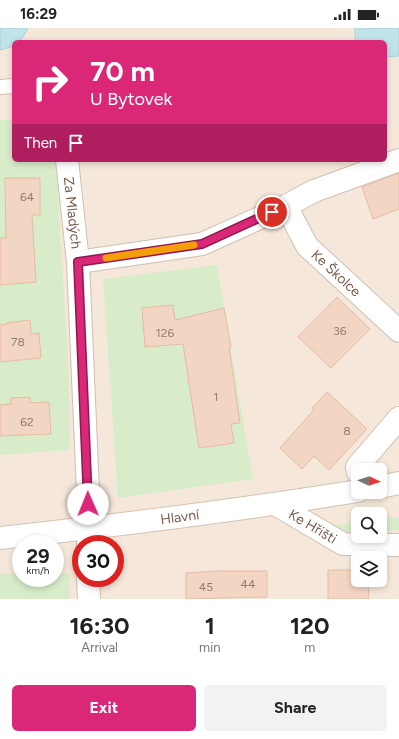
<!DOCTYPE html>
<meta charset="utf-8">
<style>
:root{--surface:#fff;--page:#f2f2f2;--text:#222;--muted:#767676;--accent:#db2777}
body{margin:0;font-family:Figtree,sans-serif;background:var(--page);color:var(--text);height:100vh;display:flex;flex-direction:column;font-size:15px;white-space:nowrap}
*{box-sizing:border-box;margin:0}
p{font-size:13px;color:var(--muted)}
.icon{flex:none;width:22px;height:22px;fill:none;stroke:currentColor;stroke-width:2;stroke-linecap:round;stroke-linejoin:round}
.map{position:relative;height:571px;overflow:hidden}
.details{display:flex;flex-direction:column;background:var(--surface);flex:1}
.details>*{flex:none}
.top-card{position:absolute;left:12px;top:12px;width:375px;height:122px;border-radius:6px;box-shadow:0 2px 6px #0003;background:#db2777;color:#fff;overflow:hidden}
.needle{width:26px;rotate:94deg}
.tools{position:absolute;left:351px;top:435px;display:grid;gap:8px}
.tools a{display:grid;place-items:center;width:36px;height:36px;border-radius:6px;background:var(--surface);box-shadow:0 2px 6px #0003;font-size:20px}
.speed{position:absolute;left:12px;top:507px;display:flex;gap:8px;font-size:20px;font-weight:700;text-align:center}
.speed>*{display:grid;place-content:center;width:52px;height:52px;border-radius:50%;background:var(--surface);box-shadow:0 2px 6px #0003;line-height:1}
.speed small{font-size:10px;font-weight:400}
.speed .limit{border:6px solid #d22;background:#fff;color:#111}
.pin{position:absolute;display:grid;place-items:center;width:34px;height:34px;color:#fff;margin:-17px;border:2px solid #fff;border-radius:50%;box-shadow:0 1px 4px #0007}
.me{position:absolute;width:44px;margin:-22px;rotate:359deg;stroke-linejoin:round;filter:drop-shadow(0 0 3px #0008)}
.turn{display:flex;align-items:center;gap:14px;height:84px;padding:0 12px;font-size:18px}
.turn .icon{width:52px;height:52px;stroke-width:2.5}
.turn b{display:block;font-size:28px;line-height:34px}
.then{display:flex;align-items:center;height:38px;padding:0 12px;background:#0003;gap:8px;font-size:15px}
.eta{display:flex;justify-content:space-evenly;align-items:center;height:68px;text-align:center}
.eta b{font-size:24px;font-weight:700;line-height:28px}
.primary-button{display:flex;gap:8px;margin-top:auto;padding:8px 12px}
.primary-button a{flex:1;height:46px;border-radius:6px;background:var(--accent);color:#fff;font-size:16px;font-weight:700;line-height:46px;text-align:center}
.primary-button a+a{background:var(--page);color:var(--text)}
.status{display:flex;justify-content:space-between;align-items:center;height:28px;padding:0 20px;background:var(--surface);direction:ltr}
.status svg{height:11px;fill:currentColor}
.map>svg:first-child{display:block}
</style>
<div class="status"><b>16:29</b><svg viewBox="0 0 49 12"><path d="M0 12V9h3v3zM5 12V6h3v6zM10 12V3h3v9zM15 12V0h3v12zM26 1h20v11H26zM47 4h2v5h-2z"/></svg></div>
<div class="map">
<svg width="399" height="571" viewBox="0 0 399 571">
<rect width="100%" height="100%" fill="#fdf6ec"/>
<path fill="#f5e8da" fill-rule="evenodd" d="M0 0H399V571H0ZM14 14H385V132H14ZM358 442H380V464H358ZM358 486H380V508H358ZM21 516H55V550H21ZM81 516H115V550H81ZM358 530H380V552H358Z"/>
<g fill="#d8ecc9">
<path d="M0 92H14V132H56L69 349 70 422 0 427Z"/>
<path d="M217 237 253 451 118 470 103 251Z"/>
<path d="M399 489V502L380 503V491Z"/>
<path d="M358 494V503H337L331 497Z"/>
<path d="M0 545H21V550H55V545H70V571H0Z"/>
</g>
<g fill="#bfe3e8" stroke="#a5d3da">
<path d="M0 0H28L20 14H14V18L0 22Z"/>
<path d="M355 0H399V28L385 29V14H355Z"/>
</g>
<g fill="#f3d5c3" stroke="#e6bba3">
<path d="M399 145V181L373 191 362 159Z"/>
<path d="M5 150H40V187H32L36 254 0 257V210H6Z"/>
<path d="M337 269 370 301 331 340 298 309Z"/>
<path d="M173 277 175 292 224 280 231 319H229L240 395 231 396 234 415 199 420 183 316 145 319 142 280Z"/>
<path d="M30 292 31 306 39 305 41 330 0 334V297L7 296 6 295Z"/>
<path d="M327 364 367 401 329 442 314 428 302 441 280 420 314 382 312 380Z"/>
<path d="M30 369V375L49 374 51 406 0 408V377L11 376V370Z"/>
<path d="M328 542H358V552H368L369 571H328Z"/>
<path d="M217 543H267V569L186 571V545Z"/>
</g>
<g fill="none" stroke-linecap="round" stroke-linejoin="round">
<g stroke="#d1beb0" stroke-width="16">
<path id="service" d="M0 59 14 58"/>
</g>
<g stroke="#d1beb0" stroke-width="24">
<g id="minor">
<path id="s1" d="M67 132 78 234 88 464V516"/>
<path id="s2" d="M286 178 307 218 399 303"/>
<path d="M78 234 202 216 286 178 314 163 399 132"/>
<path d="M358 444 357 439 399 390"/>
<path id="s3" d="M275 476 343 516 399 517"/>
<path d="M88 550 89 571"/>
</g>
</g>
<g stroke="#d6c0b0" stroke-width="24">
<g id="secondary">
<path d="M380 459 399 455"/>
<path id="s4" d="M0 510C120 497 239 482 358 463"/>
</g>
</g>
<use href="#service" stroke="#fff" stroke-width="14"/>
<use href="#minor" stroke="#fff" stroke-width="22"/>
<use href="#secondary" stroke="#fff" stroke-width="22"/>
</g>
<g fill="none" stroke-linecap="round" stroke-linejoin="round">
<g stroke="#8e194d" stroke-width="10">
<path id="route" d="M88 476 78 234 202 216 272 184"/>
</g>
<use href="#route" stroke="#db2777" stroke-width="7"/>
<path stroke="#f59e0b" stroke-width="7" d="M106 230 194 217"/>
</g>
<g text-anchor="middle" stroke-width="3.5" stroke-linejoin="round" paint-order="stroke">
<g font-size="12" fill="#987a6a">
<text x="27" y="173">64</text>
<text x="340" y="307">36</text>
<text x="165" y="309">126</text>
<text x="18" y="318">78</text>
<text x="216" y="373">1</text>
<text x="27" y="398">62</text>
<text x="347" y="407">8</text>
<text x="248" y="560">44</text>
<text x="206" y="563">45</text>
</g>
<g font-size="14" fill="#7a5c4d" stroke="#fffaf3">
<text dy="5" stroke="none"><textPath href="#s1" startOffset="53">Za Mladých</textPath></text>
<text dy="5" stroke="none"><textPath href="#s2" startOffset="85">Ke Školce</textPath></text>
<text dy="5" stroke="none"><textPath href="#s4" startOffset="181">Hlavní</textPath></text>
<text dy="5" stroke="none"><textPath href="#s3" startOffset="44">Ke Hřišti</textPath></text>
</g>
</g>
</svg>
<div class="tools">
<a><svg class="needle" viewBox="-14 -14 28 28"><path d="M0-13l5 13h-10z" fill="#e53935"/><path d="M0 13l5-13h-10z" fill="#767676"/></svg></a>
<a><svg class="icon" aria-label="search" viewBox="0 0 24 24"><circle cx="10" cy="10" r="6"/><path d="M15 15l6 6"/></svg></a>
<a><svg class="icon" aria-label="layers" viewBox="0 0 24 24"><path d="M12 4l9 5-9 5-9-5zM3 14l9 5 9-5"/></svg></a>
</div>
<div class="speed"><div>29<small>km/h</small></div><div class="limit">30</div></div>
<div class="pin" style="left:272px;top:184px;background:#d93025"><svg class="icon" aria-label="arrive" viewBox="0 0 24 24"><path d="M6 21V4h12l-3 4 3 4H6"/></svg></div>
<svg class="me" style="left:88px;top:476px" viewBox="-20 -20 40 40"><circle r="19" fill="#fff"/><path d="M0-13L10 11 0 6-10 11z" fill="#db2777"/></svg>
<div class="top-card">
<div class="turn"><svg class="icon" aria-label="right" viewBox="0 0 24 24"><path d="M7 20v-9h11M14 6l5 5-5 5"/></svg><div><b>70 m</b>U Bytovek</div></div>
<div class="then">Then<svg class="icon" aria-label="arrive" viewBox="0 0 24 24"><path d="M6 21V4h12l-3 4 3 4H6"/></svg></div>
</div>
</div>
<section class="details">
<div class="eta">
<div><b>16:30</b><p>Arrival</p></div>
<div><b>1</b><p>min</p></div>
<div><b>120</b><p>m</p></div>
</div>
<div class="primary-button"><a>Exit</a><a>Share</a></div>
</section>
